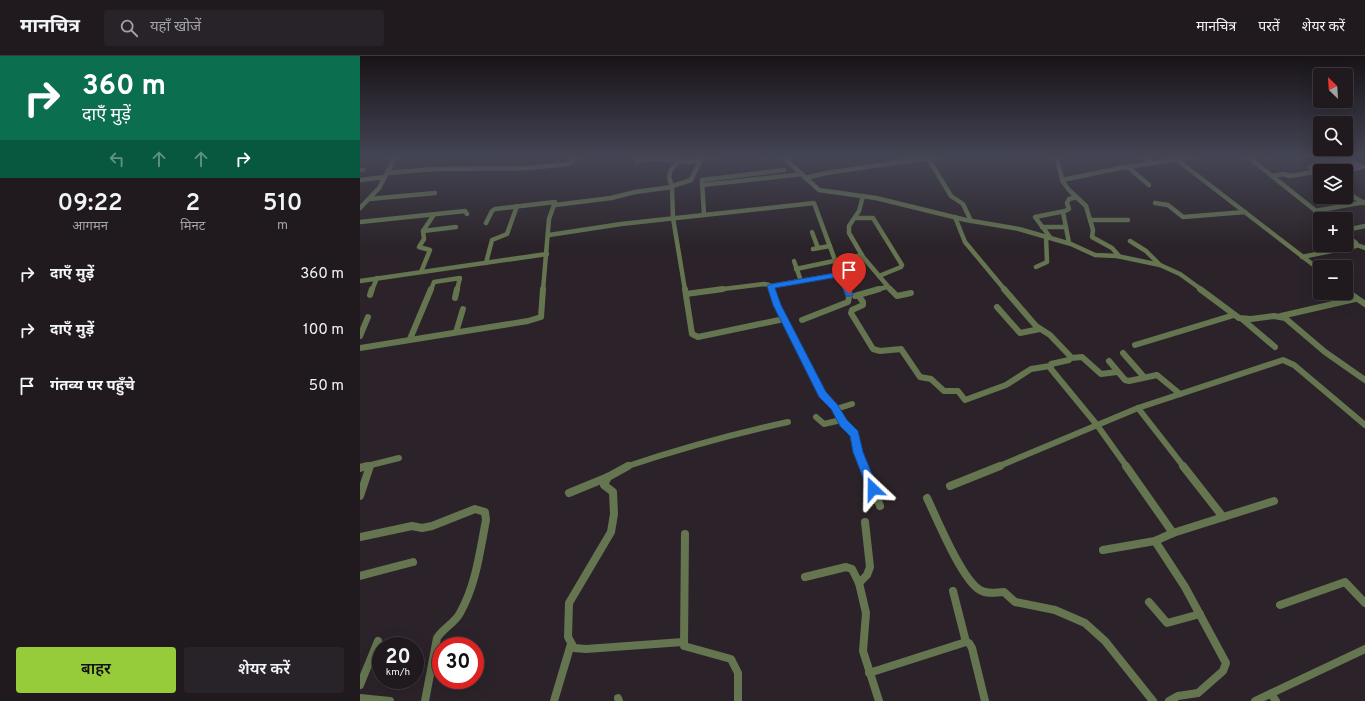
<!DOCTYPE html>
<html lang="hi">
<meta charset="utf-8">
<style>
:root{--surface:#201a1f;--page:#282328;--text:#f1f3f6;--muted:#a2a1a4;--line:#3d383d;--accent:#96cc39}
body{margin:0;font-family:Overpass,"Noto Sans Devanagari",sans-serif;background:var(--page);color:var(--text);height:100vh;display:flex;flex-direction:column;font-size:15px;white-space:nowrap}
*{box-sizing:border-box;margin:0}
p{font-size:13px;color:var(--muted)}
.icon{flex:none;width:22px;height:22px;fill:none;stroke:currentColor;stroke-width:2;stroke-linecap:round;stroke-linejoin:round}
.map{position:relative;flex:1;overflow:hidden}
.drawer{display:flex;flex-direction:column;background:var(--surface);width:360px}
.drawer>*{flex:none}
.banner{background:#0b6e4f;color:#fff;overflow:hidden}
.needle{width:26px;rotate:335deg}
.fabs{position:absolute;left:953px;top:12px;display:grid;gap:8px}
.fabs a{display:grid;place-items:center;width:40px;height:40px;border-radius:4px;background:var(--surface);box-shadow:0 4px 16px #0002,0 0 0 1px var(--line);font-size:20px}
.speed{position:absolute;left:12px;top:581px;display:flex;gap:8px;font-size:20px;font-weight:700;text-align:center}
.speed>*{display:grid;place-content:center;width:52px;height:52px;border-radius:50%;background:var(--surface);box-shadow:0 4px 16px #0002,0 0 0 1px var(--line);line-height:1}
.speed small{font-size:10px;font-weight:400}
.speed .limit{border:6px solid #d22;background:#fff;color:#111}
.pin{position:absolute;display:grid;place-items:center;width:34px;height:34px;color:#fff;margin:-41px -17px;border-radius:50% 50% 50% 0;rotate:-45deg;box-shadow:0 0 4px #0007}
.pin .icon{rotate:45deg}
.me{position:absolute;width:44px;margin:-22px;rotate:337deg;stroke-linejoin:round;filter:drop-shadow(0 0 3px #0008)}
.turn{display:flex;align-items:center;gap:14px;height:84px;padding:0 16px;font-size:18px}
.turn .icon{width:52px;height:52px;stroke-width:2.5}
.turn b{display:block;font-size:28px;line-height:34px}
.lanes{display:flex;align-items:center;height:38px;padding:0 16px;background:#0003;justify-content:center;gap:20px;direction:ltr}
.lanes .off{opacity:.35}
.eta{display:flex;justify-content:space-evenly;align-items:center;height:68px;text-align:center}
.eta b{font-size:24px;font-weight:600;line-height:28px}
.button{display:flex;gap:8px;margin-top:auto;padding:8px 16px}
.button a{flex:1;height:46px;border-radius:4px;background:var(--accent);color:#111;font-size:16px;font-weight:600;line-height:46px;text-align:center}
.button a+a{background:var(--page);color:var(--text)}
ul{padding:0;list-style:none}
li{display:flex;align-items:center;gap:12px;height:56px;padding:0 16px}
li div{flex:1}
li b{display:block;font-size:15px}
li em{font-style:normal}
header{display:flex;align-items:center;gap:24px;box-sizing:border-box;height:56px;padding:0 20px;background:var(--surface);border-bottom:1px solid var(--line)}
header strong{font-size:19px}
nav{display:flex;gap:22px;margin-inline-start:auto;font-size:14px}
.search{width:280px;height:36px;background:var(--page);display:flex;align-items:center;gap:10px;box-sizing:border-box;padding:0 14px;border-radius:4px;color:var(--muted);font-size:15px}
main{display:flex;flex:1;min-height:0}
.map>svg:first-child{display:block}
</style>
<header>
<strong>मानचित्र</strong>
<div class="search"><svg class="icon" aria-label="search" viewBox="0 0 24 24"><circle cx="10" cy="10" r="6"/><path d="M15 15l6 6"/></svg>यहाँ खोजें</div>
<nav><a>मानचित्र</a><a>परतें</a><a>शेयर करें</a></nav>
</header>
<main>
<section class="drawer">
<div class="banner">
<div class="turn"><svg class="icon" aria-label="right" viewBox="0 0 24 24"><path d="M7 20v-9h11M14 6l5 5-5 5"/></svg><div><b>360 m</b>दाएँ मुड़ें</div></div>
<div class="lanes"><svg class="icon off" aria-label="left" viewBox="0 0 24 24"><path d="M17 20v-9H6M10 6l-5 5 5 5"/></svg><svg class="icon off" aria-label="ahead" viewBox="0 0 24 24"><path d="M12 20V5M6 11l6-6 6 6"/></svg><svg class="icon off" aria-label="ahead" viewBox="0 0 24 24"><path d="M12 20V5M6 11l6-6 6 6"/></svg><svg class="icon" aria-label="right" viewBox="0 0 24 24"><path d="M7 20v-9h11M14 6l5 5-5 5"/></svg></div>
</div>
<div class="eta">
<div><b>09:22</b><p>आगमन</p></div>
<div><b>2</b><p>मिनट</p></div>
<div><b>510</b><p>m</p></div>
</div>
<ul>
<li><svg class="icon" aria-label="right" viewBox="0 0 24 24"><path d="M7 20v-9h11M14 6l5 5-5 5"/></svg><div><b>दाएँ मुड़ें</b></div><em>360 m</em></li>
<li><svg class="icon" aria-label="right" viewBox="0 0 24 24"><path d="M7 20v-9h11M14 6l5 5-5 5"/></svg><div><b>दाएँ मुड़ें</b></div><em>100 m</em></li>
<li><svg class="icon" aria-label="arrive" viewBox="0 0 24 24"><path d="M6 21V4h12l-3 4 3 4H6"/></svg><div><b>गंतव्य पर पहुँचे</b></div><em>50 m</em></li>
</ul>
<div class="button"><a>बाहर</a><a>शेयर करें</a></div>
</section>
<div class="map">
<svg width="1005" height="645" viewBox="0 0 1005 645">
<rect width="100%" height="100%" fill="#2b2329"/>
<path fill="#a15391" stroke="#b57ca9" d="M963 100H989L1005 111C983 120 976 115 959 102Z"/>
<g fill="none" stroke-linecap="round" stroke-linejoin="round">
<g stroke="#647550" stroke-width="4.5">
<path d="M276 100V105C284 104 293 102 302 103 319 105 333 110 348 100"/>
<path d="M350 100H361"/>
<path d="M422 100 459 134 516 142 606 164 659 173 711 188 735 199 757 200 800 209 820 218 842 234"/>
<path d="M696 100 703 126 709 134 726 150 733 174 732 181 752 192 759 200"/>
<path d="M783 100 792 107"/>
<path d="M812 100 960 214"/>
<path d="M887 100 966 163"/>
<path d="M568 102 591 140 603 148 611 165"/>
<path d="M317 107 311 114 309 121 312 131 313 162 325 234"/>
<path d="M960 107 950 111 960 120"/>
<path d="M768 111 789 129"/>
<path d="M0 114H3"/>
<path d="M27 117 74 113 168 112 209 108 218 100"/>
<path d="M912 120 923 118 930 120 954 116"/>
<path d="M445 122 466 117 581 100"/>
<path d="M0 124 25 121"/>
<path d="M702 124 760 112 840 100"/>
<path d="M342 129 442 118"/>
<path d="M312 130 331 124 340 105"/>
<path d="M986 136 1004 147"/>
<path d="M503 140 499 155 489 170V177L503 201 531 234"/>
<path d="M9 143 75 137"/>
<path d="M795 147 808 149 823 161 885 156"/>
<path d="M195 149 251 142 275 136 312 131"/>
<path d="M0 152 19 132 36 100"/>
<path d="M955 155 1005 146"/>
<path d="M703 156 709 187"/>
<path d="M344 159 342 124 424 114"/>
<path d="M595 161 605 186 645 234"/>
<path d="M495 162H513L542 209 541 211 519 220"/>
<path d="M730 164H768"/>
<path d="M0 166 105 155 107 158"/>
<path d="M126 167 132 155 135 153 195 146 189 163 183 234"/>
<path d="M682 171H706"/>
<path d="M986 174 1005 170"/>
<path d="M63 175 96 171"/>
<path d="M452 176 458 192"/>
<path d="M189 179 261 168 454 147 486 234"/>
<path d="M690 181 675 161 705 155 709 153 707 147 709 143 717 141"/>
<path d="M770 185 786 195 800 209"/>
<path d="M997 189 1005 192"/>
<path d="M453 193 470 190"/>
<path d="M942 201 996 190V187L986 179"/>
<path d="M434 205 441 225"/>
<path d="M126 207 132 184 147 178 157 150"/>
<path d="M676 211 687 206 686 180"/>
<path d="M436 213 502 199"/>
<path d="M61 216 70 194 59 191 64 183 63 175 73 160"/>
<path d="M0 225 187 198"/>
<path d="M411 230 481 218"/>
<path d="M12 234 17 222"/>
<path d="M71 234 74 226 100 222 97 234"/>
<path d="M355 234 404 228 409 229 411 234"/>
<path d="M515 234 527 231"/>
</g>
<g stroke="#647550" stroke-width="6">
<path d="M325 233 332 278 338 281 424 263"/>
<path d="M411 233 417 249 462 338 474 350 483 367 495 378 498 396 504 411"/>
<path d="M530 233 537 240 551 237"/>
<path d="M644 233 676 270 690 279 710 300 709 304 691 308V313L737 369 767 411"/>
<path d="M840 233 879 262 891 263 914 260 925 262 965 296 1005 324"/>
<path d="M326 238 363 233"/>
<path d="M10 239 12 233"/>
<path d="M498 239 503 246V249L492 254 491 257 513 293 520 295 541 293 560 321 571 323 584 335H598L605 344 646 329 671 313 690 310"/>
<path d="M495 240 519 233"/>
<path d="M995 241 1005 248"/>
<path d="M95 242 97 233"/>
<path d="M637 251 660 277 680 273"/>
<path d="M921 260 995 243V241L986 234"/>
<path d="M882 263 915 291"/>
<path d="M442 264 488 246 489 241 486 233"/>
<path d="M96 276 103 253"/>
<path d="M0 280 8 261"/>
<path d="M50 283 71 233"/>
<path d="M775 289 874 259"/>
<path d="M0 292 168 265 181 261 183 233"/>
<path d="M763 297 784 321"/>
<path d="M711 302 722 301 741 318 757 316"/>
<path d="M749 305 765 324 769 325 797 319 820 338"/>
<path d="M778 352 824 411"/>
<path d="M476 353 492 348"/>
<path d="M456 361 464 368 481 364"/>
<path d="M3 411 39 402"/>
<path d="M265 411C319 393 373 378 428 366"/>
<path d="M637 411 778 352 923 304 934 309 1005 369"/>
</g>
<g stroke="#647550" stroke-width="8">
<path d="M504 410 520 450"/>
<path d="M766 410 813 477"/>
<path d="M823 410 863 461"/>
<path d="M0 412 7 410"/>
<path d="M248 421 244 429 253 436 254 458 251 476 209 547 208 581 214 592 226 593 323 586"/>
<path d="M590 430 640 410"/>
<path d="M209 437 248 421 268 410"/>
<path d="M0 440 10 410"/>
<path d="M567 442C577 463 602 524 620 534 628 539 636 536 644 536L655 546 695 554 725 567 745 585 793 645"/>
<path d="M325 478 324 590 371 603 378 617V645"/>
<path d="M0 481 52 470 62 472 72 470 115 453 125 456 126 464C120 495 116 529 100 557 95 567 83 572 77 582L65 645"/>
<path d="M795 485 825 531 866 607 863 615 838 637 818 640 809 645"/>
<path d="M743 494 795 485 813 477 914 445"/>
<path d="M0 520 53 506"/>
<path d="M445 521 486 511 492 513 499 527 506 557 503 595 519 645"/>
<path d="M499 527 507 519 510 511 505 466"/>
<path d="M593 535 606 586"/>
<path d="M789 546 807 567 840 558"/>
<path d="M920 549 985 526 1005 547"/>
<path d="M509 617 606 586 609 587 612 592 625 645"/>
<path d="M0 629 18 585"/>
<path d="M911 638 916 645"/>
<path d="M0 642 30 645"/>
<path d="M258 642 259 645"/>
<path d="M194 645 211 588"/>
<path d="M895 645 1005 593"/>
</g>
</g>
<linearGradient id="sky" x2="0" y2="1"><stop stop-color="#181317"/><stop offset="0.53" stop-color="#444554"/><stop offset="1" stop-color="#444554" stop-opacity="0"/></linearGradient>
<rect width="1005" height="190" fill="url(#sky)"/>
<path fill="#1a73e8" stroke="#114b97" d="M481 216 485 218 493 238 492 240H486L478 221 415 232 421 249 466 336 477 348 487 364 498 375 503 396 518 433 517 437 513 438 509 437 493 396 490 380 480 370 471 353 459 341 413 249 407 230 411 228Z"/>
</svg>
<div class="fabs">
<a><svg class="needle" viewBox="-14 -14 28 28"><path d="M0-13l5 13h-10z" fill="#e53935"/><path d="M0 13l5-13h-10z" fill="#a2a1a4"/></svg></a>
<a><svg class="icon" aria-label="search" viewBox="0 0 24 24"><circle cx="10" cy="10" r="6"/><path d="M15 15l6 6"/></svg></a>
<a><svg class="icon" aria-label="layers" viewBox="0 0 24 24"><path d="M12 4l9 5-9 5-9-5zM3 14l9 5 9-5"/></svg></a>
<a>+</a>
<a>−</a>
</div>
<div class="speed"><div>20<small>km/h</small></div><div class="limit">30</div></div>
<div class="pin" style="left:489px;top:238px;background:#d93025"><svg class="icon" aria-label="arrive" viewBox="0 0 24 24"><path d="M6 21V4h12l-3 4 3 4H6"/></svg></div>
<svg class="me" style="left:513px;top:433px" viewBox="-20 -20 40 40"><path d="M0-17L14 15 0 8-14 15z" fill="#1a73e8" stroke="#fff" stroke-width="4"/></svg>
</div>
</main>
